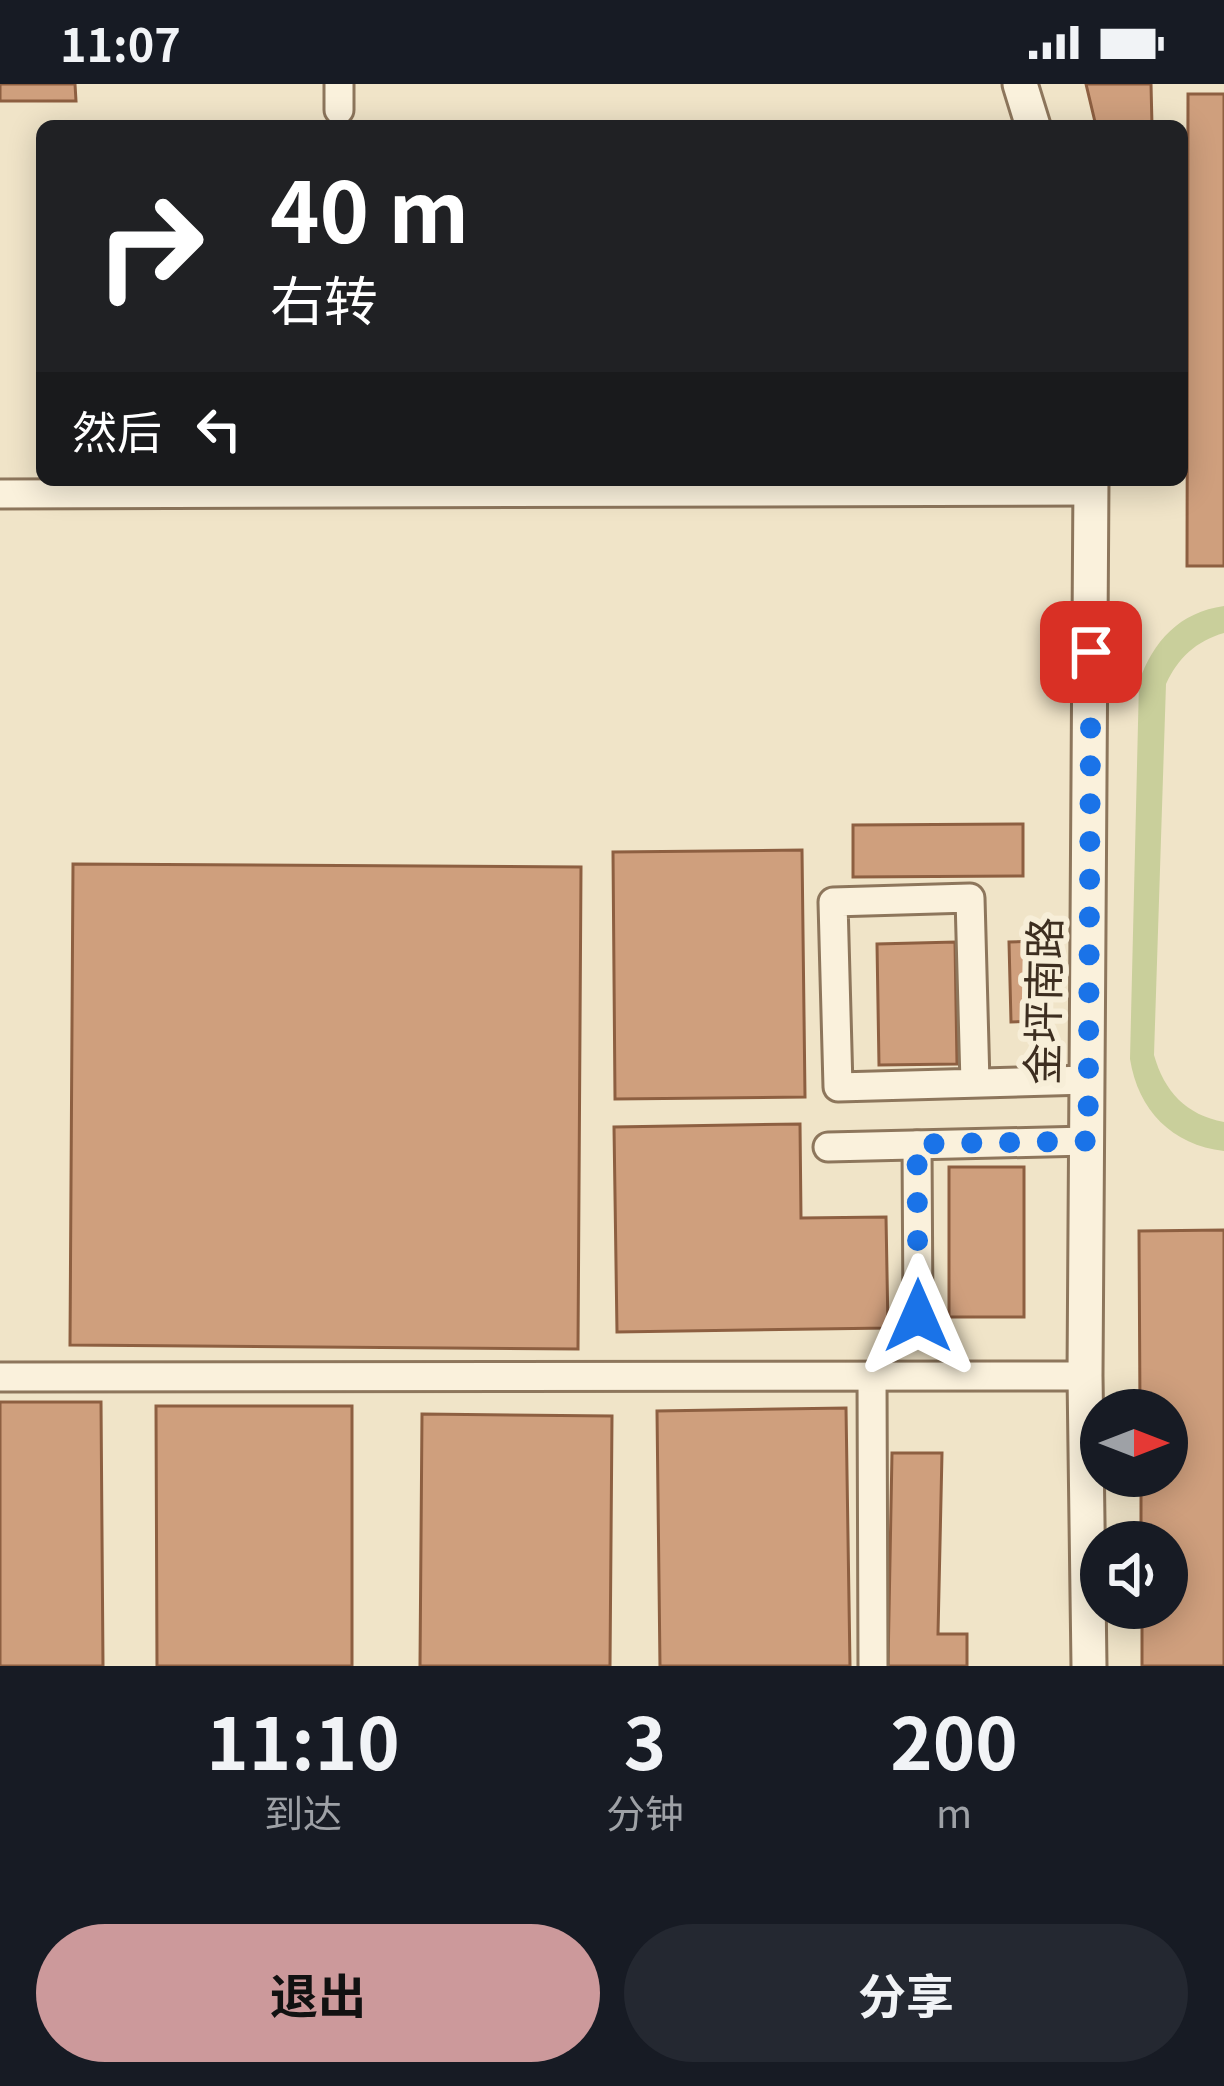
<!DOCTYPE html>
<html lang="zh">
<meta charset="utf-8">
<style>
:root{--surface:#171b24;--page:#242831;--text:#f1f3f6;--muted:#9ea1a6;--accent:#cc999b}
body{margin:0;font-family:Georgia,"Noto Sans SC",serif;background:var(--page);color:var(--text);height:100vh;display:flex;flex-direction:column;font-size:45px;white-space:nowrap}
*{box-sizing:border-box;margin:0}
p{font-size:39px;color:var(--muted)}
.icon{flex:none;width:66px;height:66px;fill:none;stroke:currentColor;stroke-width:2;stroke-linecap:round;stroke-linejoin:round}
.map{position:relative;height:1582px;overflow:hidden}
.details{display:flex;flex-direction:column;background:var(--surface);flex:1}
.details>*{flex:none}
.top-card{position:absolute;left:36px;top:36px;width:1152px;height:366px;border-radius:18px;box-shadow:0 6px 30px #0003;background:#202124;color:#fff;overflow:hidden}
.needle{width:78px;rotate:90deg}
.controls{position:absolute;left:1080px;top:1305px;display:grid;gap:24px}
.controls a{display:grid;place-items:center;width:108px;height:108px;border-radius:50%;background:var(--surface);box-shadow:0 6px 30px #0003;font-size:60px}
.pin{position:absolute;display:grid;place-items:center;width:102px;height:102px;color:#fff;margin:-51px;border-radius:24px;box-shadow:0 6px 18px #0006}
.me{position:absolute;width:132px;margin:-66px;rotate:0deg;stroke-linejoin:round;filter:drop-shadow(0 0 9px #0008)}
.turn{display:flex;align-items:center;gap:42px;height:252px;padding:0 36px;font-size:54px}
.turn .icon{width:156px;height:156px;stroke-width:2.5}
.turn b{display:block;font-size:84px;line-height:102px}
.then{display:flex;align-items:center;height:114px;padding:0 36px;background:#0003;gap:24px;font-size:45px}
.eta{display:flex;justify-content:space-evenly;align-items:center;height:204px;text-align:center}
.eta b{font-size:72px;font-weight:700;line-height:84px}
.button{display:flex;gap:24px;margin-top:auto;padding:24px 36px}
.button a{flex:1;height:138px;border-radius:72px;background:var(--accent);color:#111;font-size:48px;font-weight:700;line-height:138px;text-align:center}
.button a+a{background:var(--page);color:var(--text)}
.status{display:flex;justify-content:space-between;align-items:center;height:84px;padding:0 60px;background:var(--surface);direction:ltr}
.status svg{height:33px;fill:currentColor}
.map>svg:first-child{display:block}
</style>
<div class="status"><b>11:07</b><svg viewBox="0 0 49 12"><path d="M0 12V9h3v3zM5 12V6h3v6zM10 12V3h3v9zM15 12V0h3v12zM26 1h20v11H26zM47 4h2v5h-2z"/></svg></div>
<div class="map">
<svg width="1224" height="1582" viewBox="0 0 1224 1582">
<rect width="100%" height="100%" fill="#f0e4c8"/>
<path fill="#c9cf9b" d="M1224 522V549C1196 557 1178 574 1166 600L1154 971C1164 1007 1186 1031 1224 1038V1067C1172 1061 1138 1026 1130 975L1139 598C1153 557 1180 528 1224 522Z"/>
<g fill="#cf9f7d" stroke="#8d5f41" stroke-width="3">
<path d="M0 0H75L76 17H0Z"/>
<path d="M1086 0H1151L1152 42H1096Z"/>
<path d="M1188 10H1224V482H1187Z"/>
<path d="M1023 740V792L853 793V741Z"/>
<path d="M802 766 805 1013 615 1015 613 768Z"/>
<path d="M73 780 581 783 578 1265 70 1261Z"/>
<path d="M1043 857 1045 937 1011 938 1009 858Z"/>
<path d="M955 858 957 980 879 981 877 860Z"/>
<path d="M800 1040 801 1134 886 1133 888 1244 617 1248 614 1043Z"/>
<rect x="949" y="1083" width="75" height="150"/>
<path d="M1224 1146V1582H1142V1524H1167V1458H1141V1392H1167V1326H1140L1139 1147Z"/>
<path d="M0 1318H101L103 1582H0Z"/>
<path d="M156 1322H352V1582H157Z"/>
<path d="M846 1324 850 1582H660L657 1327Z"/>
<path d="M422 1330 612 1332 610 1582H420Z"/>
<path d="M892 1369H942L938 1550H967V1582H888Z"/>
</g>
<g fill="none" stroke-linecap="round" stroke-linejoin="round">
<g stroke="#8d765c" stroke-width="33">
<g id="minor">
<path d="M339 26V0"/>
<path d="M0 410 1092 407"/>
<path d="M975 999 970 814 833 818 838 1003 1088 996"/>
<path d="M917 1061 918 1232"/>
<path d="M828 1063 1088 1057"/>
<path d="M872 1292 873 1582"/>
<path d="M0 1293 1085 1292"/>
</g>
</g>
<g stroke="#8d765c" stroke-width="39">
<g id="tertiary">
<path d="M1020 0 1033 42"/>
<path d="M1089 1582 1085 1292 1091 396"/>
</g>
</g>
<use href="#minor" stroke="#faf1dc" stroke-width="27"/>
<use href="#tertiary" stroke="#faf1dc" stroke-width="33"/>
</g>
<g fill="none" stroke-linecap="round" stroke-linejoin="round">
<path stroke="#1a73e8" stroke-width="21" stroke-dasharray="0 37.8" d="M918 1232 917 1060 1088 1057 1091 568"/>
</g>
<g text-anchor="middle" stroke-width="12" stroke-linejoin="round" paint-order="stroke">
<g font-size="42" fill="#3d2e20" stroke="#f7eed8">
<text transform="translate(1044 917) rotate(-89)" y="15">金坪南路</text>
</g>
</g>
</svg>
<div class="controls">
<a><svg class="needle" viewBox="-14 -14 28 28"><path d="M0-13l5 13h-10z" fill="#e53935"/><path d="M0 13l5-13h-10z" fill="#9ea1a6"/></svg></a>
<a><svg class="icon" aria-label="sound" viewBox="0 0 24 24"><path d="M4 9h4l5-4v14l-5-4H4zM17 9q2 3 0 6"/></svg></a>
</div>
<div class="pin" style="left:1091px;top:568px;background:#d93025"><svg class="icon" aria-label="arrive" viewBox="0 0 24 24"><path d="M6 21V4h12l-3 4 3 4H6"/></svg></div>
<svg class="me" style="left:918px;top:1232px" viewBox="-20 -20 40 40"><path d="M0-17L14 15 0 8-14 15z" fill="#1a73e8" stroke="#fff" stroke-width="4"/></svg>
<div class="top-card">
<div class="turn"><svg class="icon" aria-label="right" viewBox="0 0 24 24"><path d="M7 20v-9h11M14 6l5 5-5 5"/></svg><div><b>40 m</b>右转</div></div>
<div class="then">然后<svg class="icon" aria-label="left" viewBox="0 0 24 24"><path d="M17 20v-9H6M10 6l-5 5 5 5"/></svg></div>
</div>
</div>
<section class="details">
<div class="eta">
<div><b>11:10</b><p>到达</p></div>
<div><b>3</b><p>分钟</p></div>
<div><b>200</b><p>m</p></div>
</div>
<div class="button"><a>退出</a><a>分享</a></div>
</section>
